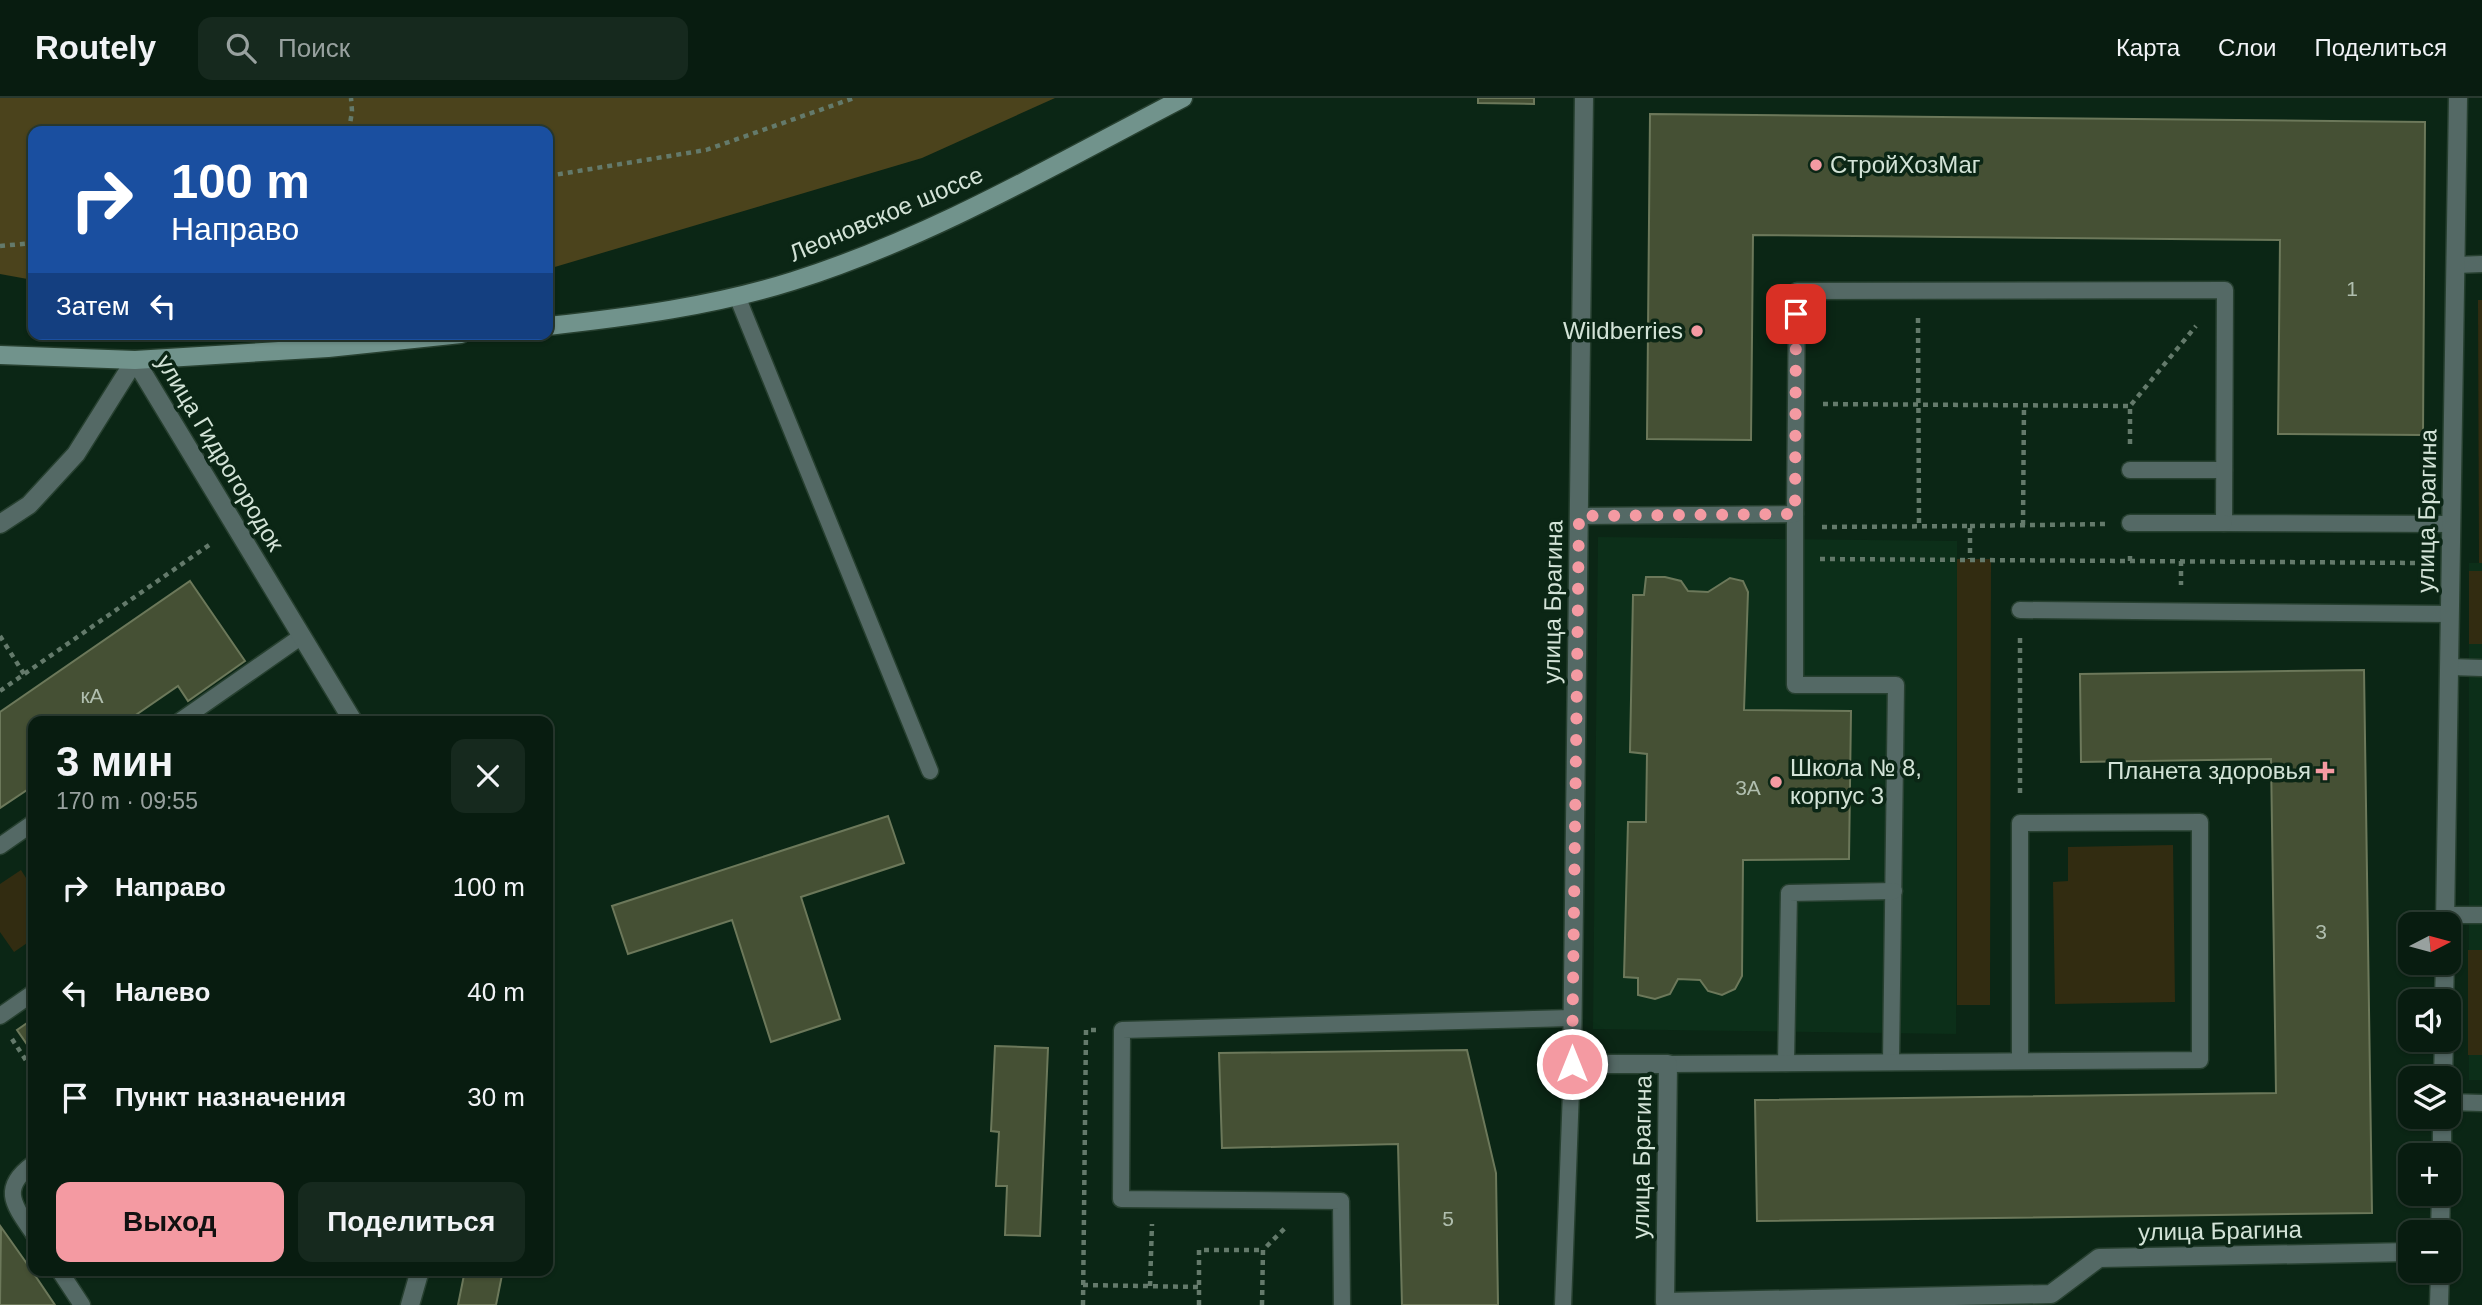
<!DOCTYPE html>
<html lang="ru">
<meta charset="utf-8">
<style>
:root{--surface:#081c10;--page:#16291e;--text:#f1f3f6;--muted:#98a19f;--line:#293a30;--accent:#f49aa2}
body{margin:0;font-family:Helvetica,sans-serif;background:var(--page);color:var(--text);height:100vh;display:flex;flex-direction:column;font-size:26px;white-space:nowrap}
*{box-sizing:border-box;margin:0}
p{font-size:23px;color:var(--muted)}
.icon{flex:none;width:38px;height:38px;fill:none;stroke:currentColor;stroke-width:2;stroke-linecap:round;stroke-linejoin:round}
.map{position:relative;flex:1;overflow:hidden}
.drawer{position:absolute;left:28px;top:618px;width:525px;height:560px;display:flex;flex-direction:column;background:var(--surface);border-radius:14px;box-shadow:0 2px 5px #0004,0 0 0 2px var(--line)}
.drawer>*{flex:none}
.guide{position:absolute;left:28px;top:28px;width:525px;height:214px;border-radius:14px;box-shadow:0 2px 5px #0004,0 0 0 2px var(--line);background:#1a4fa0;color:#fff;overflow:hidden}
.needle{width:46px;rotate:84deg}
.fabs{position:absolute;left:2398px;top:814px;display:grid;gap:14px}
.fabs a{display:grid;place-items:center;width:63px;height:63px;border-radius:14px;background:var(--surface);box-shadow:0 2px 5px #0004,0 0 0 2px var(--line);font-size:35px}
.pin{position:absolute;display:grid;place-items:center;width:60px;height:60px;color:#fff;margin:-30px;border-radius:14px;box-shadow:0 4px 10px #0006}
.me{position:absolute;width:77px;margin:-38px;rotate:0deg;stroke-linejoin:round;filter:drop-shadow(0 0 5px #0008)}
.turn{display:flex;align-items:center;gap:24px;height:147px;padding:0 28px;font-size:32px}
.turn .icon{width:91px;height:91px;stroke-width:2.5}
.turn b{display:block;font-size:49px;line-height:60px}
.then{display:flex;align-items:center;height:66px;padding:0 28px;background:#0003;gap:14px;font-size:26px}
.round{display:grid;place-items:center;flex:none;width:74px;height:74px;border-radius:14px;background:var(--page)}
.headline{display:flex;align-items:center;justify-content:space-between;height:119px;padding:0 28px}
h1{font-size:42px;font-weight:700;line-height:52px}
.button{display:flex;gap:14px;margin-top:auto;padding:14px 28px}
.button a{flex:1;height:80px;border-radius:14px;background:var(--accent);color:#111;font-size:28px;font-weight:700;line-height:80px;text-align:center}
.button a+a{background:var(--page);color:var(--text)}
ul{padding:0;list-style:none}
li{display:flex;align-items:center;gap:21px;height:105px;padding:0 28px}
li div{flex:1}
li b{display:block;font-size:26px}
li em{font-style:normal}
header{display:flex;align-items:center;gap:42px;box-sizing:border-box;height:98px;padding:0 35px;background:var(--surface);border-bottom:2px solid var(--line)}
header strong{font-size:33px}
nav{display:flex;gap:38px;margin-inline-start:auto;font-size:24px}
.search{width:490px;height:63px;background:var(--page);display:flex;align-items:center;gap:18px;box-sizing:border-box;padding:0 24px;border-radius:14px;color:var(--muted);font-size:26px}
.map>svg:first-child{display:block}
</style>
<header>
<strong>Routely</strong>
<div class="search"><svg class="icon" aria-label="search" viewBox="0 0 24 24"><circle cx="10" cy="10" r="6"/><path d="M15 15l6 6"/></svg>Поиск</div>
<nav><a>Карта</a><a>Слои</a><a>Поделиться</a></nav>
</header>
<div class="map">
<svg width="2482" height="1207" viewBox="0 0 2482 1207">
<rect width="100%" height="100%" fill="#0b2615"/>
<g fill="#0c2f19">
<path d="M1598 439 1957 443 1956 936 1593 931Z"/>
<rect x="2469" y="465" width="13" height="517"/>
</g>
<g fill="#322c11">
<path d="M2478 202H2482V465H2479Z"/>
<path d="M1957 461H1991L1990 907H1957Z"/>
<rect x="2469" y="473" width="13" height="73"/>
<path d="M2173 747 2175 904 2055 906 2053 784 2068 783V749Z"/>
<path d="M21 772 33 791V841L14 854 0 834V786Z"/>
<rect x="2468" y="852" width="14" height="105"/>
</g>
<path fill="#4b431c" d="M0 0H1055L922 60 548 171V33H33V182L0 176Z"/>
<g fill="#455034" stroke="#6c785a" stroke-width="2">
<path d="M1478 0H1534V6L1478 5Z"/>
<path d="M1650 16 2425 24 2423 337 2278 336 2280 142 1753 137 1751 342 1647 341Z"/>
<path d="M1646 479H1665L1681 483 1688 493 1708 494 1730 480 1743 483 1748 494 1744 612 1851 613 1849 761 1743 762 1742 878 1735 891 1722 897 1708 893 1700 882 1678 881 1670 896 1655 901 1638 897V880L1624 879 1628 724H1646L1647 656 1630 654 1633 497H1644Z"/>
<path d="M190 483 245 563 188 603 178 588 127 623H33V688L0 710V614Z"/>
<path d="M2364 572 2372 1115 1757 1123 1755 1002 2276 995 2271 661 2081 664 2080 576Z"/>
<path d="M888 718 904 765 801 799 840 921 771 944 732 822 628 856 612 808Z"/>
<path d="M33 921V955L17 932Z"/>
<path d="M995 948 1048 950 1040 1138 1005 1137 1007 1088H996L999 1034 991 1033Z"/>
<path d="M1467 952 1496 1075 1498 1207H1402L1398 1046 1222 1050 1219 955Z"/>
<path d="M1 1129 30 1170 55 1207H0Z"/>
<path d="M465 1172H503L496 1207H458Z"/>
</g>
<g fill="none" stroke-linecap="round" stroke-linejoin="round">
<g stroke="#274030" stroke-width="19">
<g id="service">
<path d="M2456 167 2482 166"/>
<path d="M737 198 930 673"/>
<path d="M2130 372H2224"/>
<path d="M1795 416V587H1896L1891 964"/>
<path d="M1579 418 1795 416 1797 193 2225 192 2224 425 2451 426"/>
<path d="M2130 425H2224"/>
<path d="M2020 512 2450 516"/>
<path d="M2450 569 2482 570"/>
<path d="M180 623 302 538"/>
<path d="M0 748 33 725"/>
<path d="M2445 817H2482"/>
<path d="M0 918 33 895"/>
<path d="M1786 965 1789 795 1894 793"/>
<path d="M1668 966 2200 962V724L2020 725V963"/>
<path d="M2448 1004 2482 1005"/>
<path d="M33 1066C0 1090 13 1106 33 1135"/>
<path d="M59 1172 82 1207"/>
<path d="M1342 1207 1341 1103 1121 1101 1122 932 1572 920"/>
<path d="M1563 1207 1572 966"/>
</g>
</g>
<g stroke="#274030" stroke-width="21">
<g id="minor">
<path d="M1584 0 1572 966H1668L1665 1204 2051 1196 2099 1160 2410 1154"/>
<path d="M0 426 29 407 76 356 135 262 353 623"/>
<path d="M2445 826 2458 0"/>
<path d="M2444 903 2445 864"/>
<path d="M2443 980 2444 942"/>
<path d="M2442 1057V1018"/>
<path d="M2440 1134 2441 1096"/>
<path d="M410 1207 420 1172"/>
<path d="M2439 1207 2440 1172"/>
</g>
</g>
<g stroke="#274030" stroke-width="21">
<g id="secondary">
<path d="M548 228C630 219 714 208 793 183 930 140 1056 66 1183 0"/>
<path d="M0 257 135 262 328 250 461 236"/>
</g>
</g>
<g stroke="#647a6b" stroke-width="4.5" stroke-dasharray="5 5" stroke-linecap="butt">
<path d="M349 33 352 13 351 0"/>
<path d="M548 78 706 52 854 0"/>
<path d="M0 148 33 145"/>
<path d="M1918 220 1919 430"/>
<path d="M1823 306 2130 308"/>
<path d="M2130 346V308L2196 228"/>
<path d="M2023 427 2024 307"/>
<path d="M1970 428 2106 426"/>
<path d="M1822 429 1970 428V461"/>
<path d="M1820 461 2130 463V453"/>
<path d="M2130 463 2423 465"/>
<path d="M2181 463V487"/>
<path d="M0 538 24 576"/>
<path d="M2020 540V699"/>
<path d="M0 593 212 445"/>
<path d="M12 941 33 973"/>
<path d="M1083 1187 1199 1189"/>
<path d="M1150 1188 1152 1126"/>
<path d="M1083 1207 1086 932H1096"/>
<path d="M1199 1207V1152H1263"/>
<path d="M1262 1207 1263 1152 1285 1130"/>
</g>
<use href="#service" stroke="#546965" stroke-width="16"/>
<use href="#minor" stroke="#546965" stroke-width="18"/>
<use href="#secondary" stroke="#71938c" stroke-width="18"/>
</g>
<g fill="none" stroke-linecap="round" stroke-linejoin="round">
<path stroke="#f49aa2" stroke-width="12" stroke-dasharray="0 21.6" d="M1572 966 1579 418 1795 416 1796 216"/>
</g>
<g fill="#f49aa2" stroke="#0b2615" stroke-width="2.5">
<circle cx="1816" cy="67" r="7"/>
<circle cx="1697" cy="233" r="7"/>
<path d="M2321.5 662.5h7v7h7v7h-7v7h-7v-7h-7v-7h7z"/>
<circle cx="1776" cy="684" r="7"/>
</g>
<g text-anchor="middle" stroke-width="7" stroke-linejoin="round" paint-order="stroke">
<g font-size="21" fill="#b0beae">
<text x="2352" y="198">1</text>
<text x="92" y="605">кА</text>
<text x="1748" y="697">3А</text>
<text x="2321" y="841">3</text>
<text x="1448" y="1128">5</text>
</g>
<g font-size="24" fill="#d3e3d7" stroke="#0b2615" text-anchor="start">
<text x="1830" y="75">СтройХозМаг</text>
<text x="1683" y="241" text-anchor="end">Wildberries</text>
<text x="1790" y="678">Школа № 8,<tspan x="1790" dy="28">корпус 3</tspan></text>
<text x="2311" y="681" text-anchor="end">Планета здоровья</text>
</g>
<g font-size="24" fill="#d3e3d7" stroke="#0b2615">
<text transform="translate(886 116) rotate(-23)" y="8">Леоновское шоссе</text>
<text transform="translate(220 355) rotate(59)" y="8">улица Гидрогородок</text>
<text transform="translate(2427 413) rotate(-89)" y="8">улица Брагина</text>
<text transform="translate(1553 504) rotate(-89)" y="8">улица Брагина</text>
<text transform="translate(1642 1059) rotate(-89)" y="8">улица Брагина</text>
<text transform="translate(2220 1133) rotate(-1)" y="8">улица Брагина</text>
</g>
</g>
</svg>
<div class="fabs">
<a><svg class="needle" viewBox="-14 -14 28 28"><path d="M0-13l5 13h-10z" fill="#e53935"/><path d="M0 13l5-13h-10z" fill="#98a19f"/></svg></a>
<a><svg class="icon" aria-label="sound" viewBox="0 0 24 24"><path d="M4 9h4l5-4v14l-5-4H4zM17 9q2 3 0 6"/></svg></a>
<a><svg class="icon" aria-label="layers" viewBox="0 0 24 24"><path d="M12 4l9 5-9 5-9-5zM3 14l9 5 9-5"/></svg></a>
<a>+</a>
<a>−</a>
</div>
<div class="pin" style="left:1796px;top:216px;background:#d93025"><svg class="icon" aria-label="arrive" viewBox="0 0 24 24"><path d="M6 21V4h12l-3 4 3 4H6"/></svg></div>
<svg class="me" style="left:1572px;top:966px" viewBox="-20 -20 40 40"><circle r="17" fill="#f49aa2" stroke="#fff" stroke-width="3"/><path d="M0-11L8 9 0 5-8 9z" fill="#fff"/></svg>
<div class="guide">
<div class="turn"><svg class="icon" aria-label="right" viewBox="0 0 24 24"><path d="M7 20v-9h11M14 6l5 5-5 5"/></svg><div><b>100 m</b>Направо</div></div>
<div class="then">Затем<svg class="icon" aria-label="left" viewBox="0 0 24 24"><path d="M17 20v-9H6M10 6l-5 5 5 5"/></svg></div>
</div>
<section class="drawer">
<div class="headline"><div><h1>3 мин</h1><p>170 m · 09:55</p></div><a class="round"><svg class="icon" aria-label="close" viewBox="0 0 24 24"><path d="M6 6l12 12M18 6L6 18"/></svg></a></div>
<ul>
<li><svg class="icon" aria-label="right" viewBox="0 0 24 24"><path d="M7 20v-9h11M14 6l5 5-5 5"/></svg><div><b>Направо</b></div><em>100 m</em></li>
<li><svg class="icon" aria-label="left" viewBox="0 0 24 24"><path d="M17 20v-9H6M10 6l-5 5 5 5"/></svg><div><b>Налево</b></div><em>40 m</em></li>
<li><svg class="icon" aria-label="arrive" viewBox="0 0 24 24"><path d="M6 21V4h12l-3 4 3 4H6"/></svg><div><b>Пункт назначения</b></div><em>30 m</em></li>
</ul>
<div class="button"><a>Выход</a><a>Поделиться</a></div>
</section>
</div>
